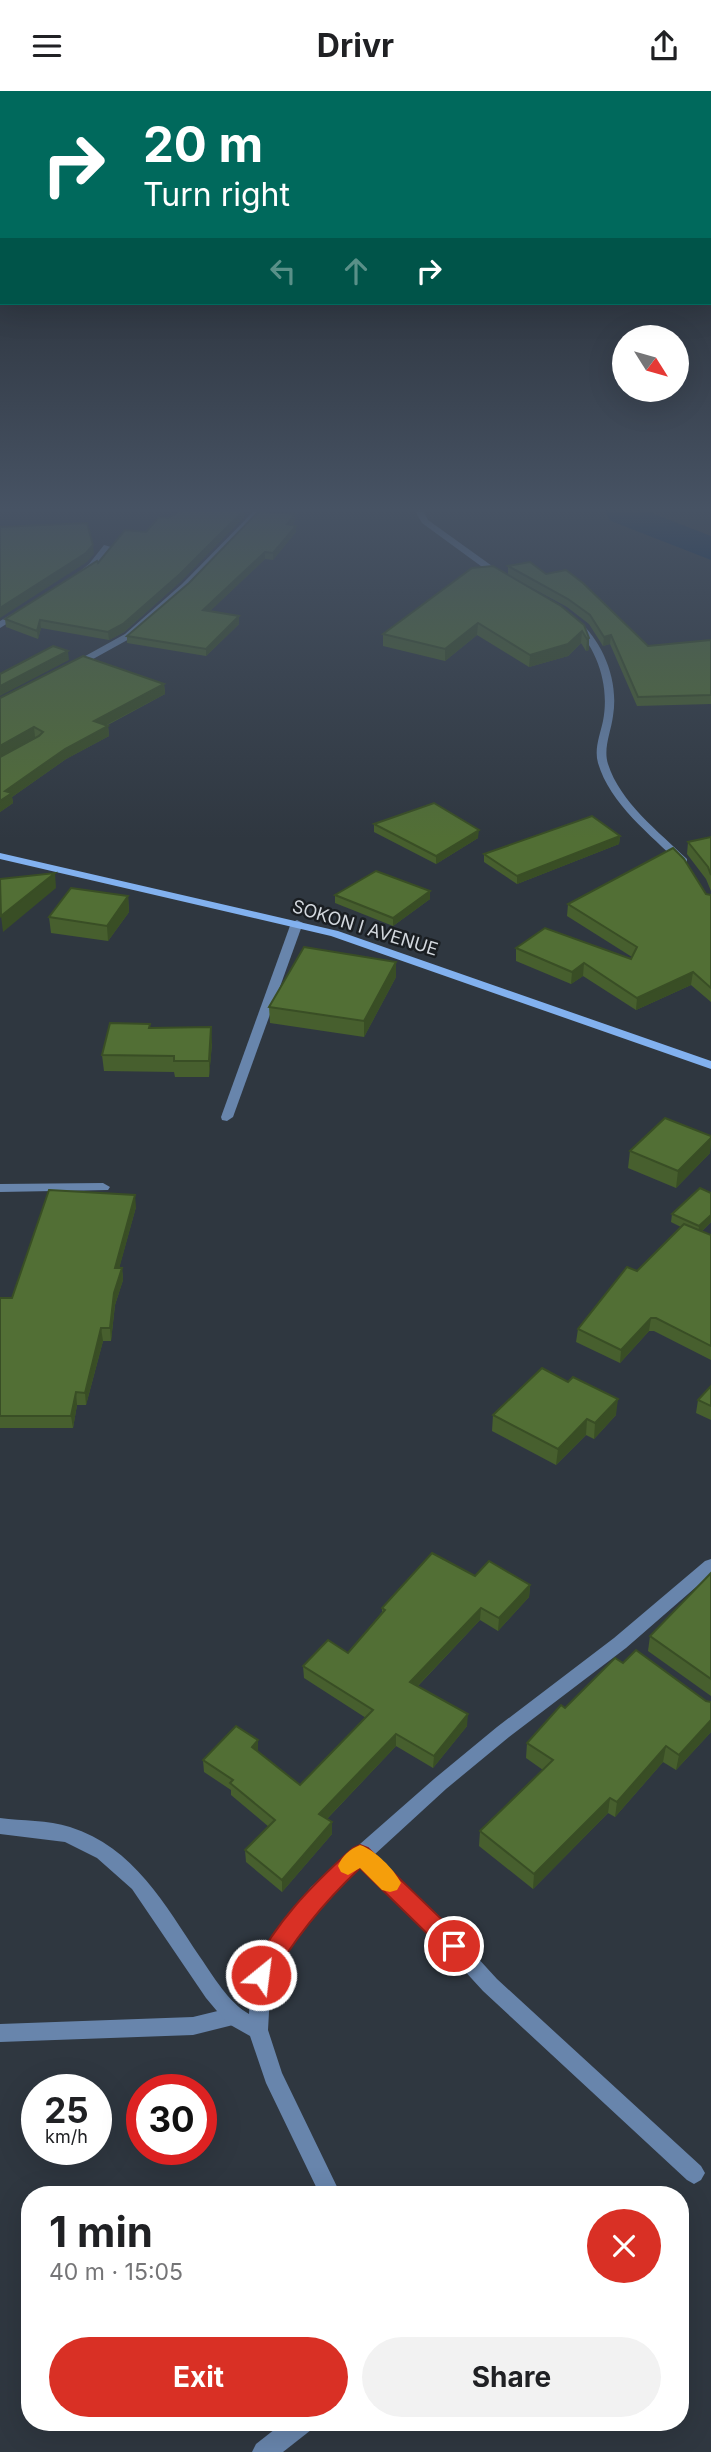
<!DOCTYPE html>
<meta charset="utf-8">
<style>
:root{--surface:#fff;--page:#f2f2f2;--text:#202124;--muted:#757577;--accent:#d93025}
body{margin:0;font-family:Inter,sans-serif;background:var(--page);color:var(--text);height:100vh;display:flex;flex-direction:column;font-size:26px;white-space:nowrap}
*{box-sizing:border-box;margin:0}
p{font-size:23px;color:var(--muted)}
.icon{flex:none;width:38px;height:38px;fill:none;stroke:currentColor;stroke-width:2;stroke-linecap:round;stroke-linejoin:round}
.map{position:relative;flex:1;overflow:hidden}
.details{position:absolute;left:21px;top:2095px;width:668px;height:245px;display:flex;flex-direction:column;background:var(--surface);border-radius:28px;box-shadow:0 7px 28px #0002}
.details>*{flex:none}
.banner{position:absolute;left:0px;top:0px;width:712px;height:214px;box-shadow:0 7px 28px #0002;background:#00695c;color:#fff;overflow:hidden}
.needle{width:46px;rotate:127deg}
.buttons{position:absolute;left:612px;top:234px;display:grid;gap:14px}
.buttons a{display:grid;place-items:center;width:77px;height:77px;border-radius:50%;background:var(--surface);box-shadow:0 7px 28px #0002;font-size:35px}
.speed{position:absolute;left:21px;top:1983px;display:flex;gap:14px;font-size:35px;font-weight:700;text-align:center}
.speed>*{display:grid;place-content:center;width:91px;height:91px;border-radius:50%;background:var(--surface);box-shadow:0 7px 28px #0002;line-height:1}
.speed small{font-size:18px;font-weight:400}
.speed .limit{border:10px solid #d22;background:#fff;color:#111}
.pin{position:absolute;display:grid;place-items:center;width:60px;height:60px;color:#fff;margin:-30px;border:4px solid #fff;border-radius:50%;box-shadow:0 2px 7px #0007}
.me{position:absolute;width:77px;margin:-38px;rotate:29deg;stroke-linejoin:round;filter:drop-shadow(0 0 5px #0008)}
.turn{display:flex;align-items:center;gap:24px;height:147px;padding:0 28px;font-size:32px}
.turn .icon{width:91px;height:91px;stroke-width:2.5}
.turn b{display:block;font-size:49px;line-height:60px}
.lanes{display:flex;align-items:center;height:66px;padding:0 28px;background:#0003;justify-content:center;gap:35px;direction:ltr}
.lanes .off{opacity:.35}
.round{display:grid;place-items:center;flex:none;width:74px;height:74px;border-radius:37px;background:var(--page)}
.headline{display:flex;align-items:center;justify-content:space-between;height:119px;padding:0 28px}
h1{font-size:42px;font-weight:700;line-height:52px}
.primary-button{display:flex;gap:14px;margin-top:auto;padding:14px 28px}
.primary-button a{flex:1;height:80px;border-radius:42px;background:var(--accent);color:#fff;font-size:28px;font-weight:700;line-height:80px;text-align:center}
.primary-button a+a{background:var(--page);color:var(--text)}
header{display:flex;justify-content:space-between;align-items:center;height:91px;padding:0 28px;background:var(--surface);font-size:32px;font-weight:700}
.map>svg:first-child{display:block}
</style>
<header><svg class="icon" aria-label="menu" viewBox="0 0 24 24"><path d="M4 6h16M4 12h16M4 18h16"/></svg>Drivr<svg class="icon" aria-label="share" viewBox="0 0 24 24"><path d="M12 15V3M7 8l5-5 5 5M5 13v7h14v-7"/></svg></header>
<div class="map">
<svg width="711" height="2361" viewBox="0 0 711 2361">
<rect width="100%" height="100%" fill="#2f3740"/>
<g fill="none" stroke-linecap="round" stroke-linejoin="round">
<path fill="#002652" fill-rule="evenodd" d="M604 418H641L711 445V469L611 430Z"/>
<g fill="#6885ac" fill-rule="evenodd">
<path d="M297 829 303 832 233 1026 227 1030 222 1029 221 1026 291 832Z"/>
<path d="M234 1916 241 1918 244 1925 241 1932 193 1944 0 1951V1933L193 1926Z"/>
</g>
<g fill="#6885ac" fill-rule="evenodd">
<path d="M256 418H264L188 497 131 547 75 578H69V574L125 543 182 493Z"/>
<path d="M414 418H422L428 429 506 485V489H500L422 432Z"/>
<path d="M104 454 111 456C103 467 93 484 79 485V481L89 473Z"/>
<path d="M17 520 24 522 0 537V530Z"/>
<path d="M571 528H577C603 551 619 589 613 625 611 641 603 657 608 673 620 711 659 741 687 768V772H679C651 744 610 713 598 672 594 658 600 644 603 630 610 594 597 556 571 532Z"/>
<path d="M103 1092 110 1096 108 1099 0 1101V1093Z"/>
<path d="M711 1468V1483L626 1557 509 1646 446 1698 374 1764 443 1829 497 1888 701 2075 705 2082 701 2089 694 2093 687 2089 483 1900 429 1841 361 1776 325 1808 287 1857 271 1885 268 1939 282 1982 341 2104H320L266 1992 250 1945 227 1932 206 1907 132 1798 97 1767 65 1751 0 1743V1727C22 1730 48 1729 70 1736 134 1756 165 1814 200 1866 214 1886 228 1911 249 1923L251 1884 254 1878 273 1845 311 1796 434 1688 497 1636 614 1547 705 1470Z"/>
<path d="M284 2331H315L311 2339 283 2361H252L256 2353Z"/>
</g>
<path fill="#82b1ef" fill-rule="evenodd" d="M0 762 338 840 711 970V978L331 845 0 768Z"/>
</g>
<g fill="#475f2e" fill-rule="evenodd">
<path d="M245 418V425L180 491 124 541 109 549 41 537 38 548 6 536 5 528 146 441Z"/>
<path d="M295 423V430L292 434 296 435V441L273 469 265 468 210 520 239 525V533L206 565 127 552V545Z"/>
<path d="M508 475 546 483 648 555 711 549V613L637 615 610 553 603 555 589 533 567 516 508 484Z"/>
<path d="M561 515 589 547V559L586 560 581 552 568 565 529 576 477 544 445 570 383 555V543Z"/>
<path d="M164 593 165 603 106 635H108L109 645 66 668 12 706 13 712 0 721V607ZM35 646 36 647 3 664Z"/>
<path d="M374 733 478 747 436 773 374 741Z"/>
<path d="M620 745 619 753 517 793 484 771V763Z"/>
<path d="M711 746V800L706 788 687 763 688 751Z"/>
<path d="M430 800V808L393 835 335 812V804Z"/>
<path d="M706 803 711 804V911L691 894 636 919 583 885 571 893 516 870V857L631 868 632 866 567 825 568 813Z"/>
<path d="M128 805 129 821 108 850 51 842 49 826Z"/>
<path d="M396 886 364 946 270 932 269 916Z"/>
<path d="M150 933V937L212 952 209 986H175L174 981 104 980 102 964Z"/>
<path d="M711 1045 710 1062 676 1097 628 1077 630 1060Z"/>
<path d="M711 1102V1131L702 1140 711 1144V1269L654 1240H649L620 1272 576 1251 578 1238 637 1180 681 1136 671 1131 672 1123Z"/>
<path d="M136 1116 119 1177H122L123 1189 115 1214 111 1250H103L86 1314H77L73 1337H0V1207H12Z"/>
<path d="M711 1295V1329L696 1322 698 1309Z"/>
<path d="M493 1324H616L594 1348 586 1344 556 1374 492 1340Z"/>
<path d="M711 1482V1605L648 1560 650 1545Z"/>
<path d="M475 1485 530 1494 529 1506 498 1540 480 1529 418 1595 467 1635 433 1677 396 1655 327 1728 332 1731V1743L282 1801 246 1771 245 1759 269 1736 231 1704V1699L204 1681 203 1669 258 1661 300 1694 366 1627 304 1587 303 1575 348 1562 382 1521V1517Z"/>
<path d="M623 1572 706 1610 711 1611V1641L676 1679 663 1671 615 1726 608 1722 533 1798 479 1755 480 1740 543 1679 526 1667 527 1652 565 1617Z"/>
</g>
<g fill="#394e25">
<path d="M245 418V425L180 491 124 541 109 549 108 541Z"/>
<path d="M295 423V430L287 440V433Z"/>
<path d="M296 435V441L273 469V462Z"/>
<path d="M93 454 94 463 87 471 0 527V517Z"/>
<path d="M265 461V468L204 526 203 519Z"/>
<path d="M239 525V533L206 565V558Z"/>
<path d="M40 529 41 537 38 548 37 540Z"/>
<path d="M478 532 477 544 445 570V558Z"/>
<path d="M582 540 581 552 568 565 529 576 530 564Z"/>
<path d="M611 544 610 553 603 555 604 546Z"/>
<path d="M589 547V559L586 560 587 548Z"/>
<path d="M68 560 69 569 0 605V595Z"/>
<path d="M164 593 165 603 95 640 94 630Z"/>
<path d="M108 635 109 645 66 668 12 706 13 712 0 721V710L5 700 65 658Z"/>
<path d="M34 636 35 646 0 666V655Z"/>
<path d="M479 739 478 747 436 773V765Z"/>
<path d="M620 745 619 753 517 793V785Z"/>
<path d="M55 782 56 797 3 841 1 825Z"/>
<path d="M430 800V808L393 835V827Z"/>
<path d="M128 805 129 821 108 850 107 835Z"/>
<path d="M396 871V886L364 946V930Z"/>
<path d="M584 872 583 885 571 893 572 881Z"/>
<path d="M693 881 691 894 636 919 637 907Z"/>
<path d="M211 936 212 952 209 986V970Z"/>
<path d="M711 1047 710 1062 676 1097 678 1080Z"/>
<path d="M135 1104 136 1116 116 1189 115 1177Z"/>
<path d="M711 1124V1131L698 1144 699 1135Z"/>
<path d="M122 1177 123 1189 115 1214 111 1250 110 1237 114 1202Z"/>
<path d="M651 1227 649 1240 620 1272 621 1259Z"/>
<path d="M101 1237 103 1250 86 1314 85 1302Z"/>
<path d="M76 1301 77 1314 73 1337 71 1325Z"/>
<path d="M618 1308 616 1324 594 1348 595 1332Z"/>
<path d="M587 1328 586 1344 556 1374 558 1358Z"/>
<path d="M530 1494 529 1506 498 1540 499 1527Z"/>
<path d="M481 1517 480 1529 410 1603V1591Z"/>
<path d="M468 1623 467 1635 433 1677 434 1665Z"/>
<path d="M711 1629V1641L676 1679 679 1664Z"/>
<path d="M396 1643V1655L320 1735 319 1723Z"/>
<path d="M258 1649V1661L252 1656Z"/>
<path d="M666 1655 663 1671 615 1726 617 1711Z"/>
<path d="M610 1707 608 1722 533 1798 534 1783Z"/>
<path d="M332 1731V1743L282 1801V1789Z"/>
</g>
<g fill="#526f35" stroke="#394e25" stroke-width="2">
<path d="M183 418H245L180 483 123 533 108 541 40 529 37 540 5 528 97 470 98 472 125 439 146 441 159 426 168 427Z"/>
<path d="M259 420 295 423 287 433 296 435 273 462 265 461 203 519 239 525 206 558 127 545 189 492Z"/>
<path d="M87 432 93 454 86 462 0 517V436Z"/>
<path d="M530 471 546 483 566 479 583 492 648 555 711 549V604L638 606 611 544 604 546 590 524 568 508 508 475Z"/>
<path d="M493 475 561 515 584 534 589 547 587 548 582 540 568 553 530 564 478 532 445 558 383 543 472 477Z"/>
<path d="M53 555 68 560 0 595V583Z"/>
<path d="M83 565 164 593 94 630 108 635 65 658 5 700 12 702 0 710V666L39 645 43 641 34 636 0 655V607Z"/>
<path d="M434 712 479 739 436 765 374 733Z"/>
<path d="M592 725 620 745 517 785 484 763Z"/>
<path d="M711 746V784L708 776 688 751Z"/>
<path d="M673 757 684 768 706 803 711 804V897L693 881 637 907 584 872 572 881 516 857 545 837 631 868 637 856 568 813Z"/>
<path d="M376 780 430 800 393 827 335 804Z"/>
<path d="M55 782 1 825 0 788Z"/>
<path d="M71 797 128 805 107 835 49 826Z"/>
<path d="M304 856 396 871 364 930 269 916Z"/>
<path d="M110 932 150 933 149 937 211 936 209 970H174V965L102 964Z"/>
<path d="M665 1027 711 1045V1047L678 1080 630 1060Z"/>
<path d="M700 1097 711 1102V1124L699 1135 672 1123Z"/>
<path d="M49 1099 135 1104 115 1177H122L114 1202 110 1237H101L85 1302 76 1301 71 1325H0V1207H12Z"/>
<path d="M684 1133 711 1144V1255L656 1227H651L621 1259 578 1238 627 1176 637 1180Z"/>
<path d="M542 1277 568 1291 573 1286 618 1308 595 1332 587 1328 558 1358 493 1324Z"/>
<path d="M711 1295V1315L698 1309Z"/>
<path d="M432 1462 475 1485 489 1470 530 1494 499 1527 481 1517 410 1591 468 1623 434 1665 396 1643 319 1723 332 1731 282 1789 245 1759 275 1729 230 1692 233 1689 203 1669 236 1635 258 1649 252 1656 300 1694 373 1619 303 1575 328 1549 348 1562 385 1519 382 1517Z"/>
<path d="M711 1482V1588L650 1545Z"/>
<path d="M636 1559 706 1610 711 1611V1629L679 1664 666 1655 617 1711 610 1707 534 1783 480 1740 553 1669 527 1652 561 1614 565 1617 615 1567 623 1572Z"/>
</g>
<linearGradient id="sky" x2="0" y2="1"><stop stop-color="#1a1e23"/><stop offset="0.56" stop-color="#475364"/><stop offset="1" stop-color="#475364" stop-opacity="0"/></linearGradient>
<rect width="711" height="748" fill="url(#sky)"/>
<path fill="#d93025" stroke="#8d1f18" stroke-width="2" d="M360 1754 368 1757 462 1848 465 1855 462 1862 454 1865 447 1862 360 1777C323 1812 294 1847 269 1892L261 1895 253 1892 250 1884C273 1833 312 1794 353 1757Z"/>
<path fill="#f59e0b" d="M360 1754C375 1759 394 1778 401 1792L397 1799 390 1801 382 1799 360 1777 348 1784 341 1781 338 1775C342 1765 350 1758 360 1754Z"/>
<g text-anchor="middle" stroke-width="5" stroke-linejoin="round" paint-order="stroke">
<g font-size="18" fill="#d3d8de" stroke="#1a1e22">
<text transform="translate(365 837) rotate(17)" y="6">SOKON I AVENUE</text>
</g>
</g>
</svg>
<div class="buttons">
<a><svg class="needle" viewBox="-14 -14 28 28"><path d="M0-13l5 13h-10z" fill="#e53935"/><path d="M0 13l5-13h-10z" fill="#757577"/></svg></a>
</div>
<div class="speed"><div>25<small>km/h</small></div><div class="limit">30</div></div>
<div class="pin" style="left:454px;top:1855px;background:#d93025"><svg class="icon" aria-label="arrive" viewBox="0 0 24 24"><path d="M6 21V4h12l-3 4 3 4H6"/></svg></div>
<svg class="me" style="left:261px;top:1884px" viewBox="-20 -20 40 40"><circle r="17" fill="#d93025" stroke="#fff" stroke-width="3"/><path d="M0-11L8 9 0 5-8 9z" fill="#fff"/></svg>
<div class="banner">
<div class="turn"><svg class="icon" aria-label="right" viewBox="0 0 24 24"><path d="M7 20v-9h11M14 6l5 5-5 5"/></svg><div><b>20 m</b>Turn right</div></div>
<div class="lanes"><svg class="icon off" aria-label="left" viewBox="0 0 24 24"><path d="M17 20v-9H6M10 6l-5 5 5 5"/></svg><svg class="icon off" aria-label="ahead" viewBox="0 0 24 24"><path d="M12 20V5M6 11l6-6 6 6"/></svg><svg class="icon" aria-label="right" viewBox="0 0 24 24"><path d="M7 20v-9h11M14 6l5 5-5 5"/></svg></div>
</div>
<section class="details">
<div class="headline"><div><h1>1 min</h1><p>40 m · 15:05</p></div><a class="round" style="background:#d93025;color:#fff"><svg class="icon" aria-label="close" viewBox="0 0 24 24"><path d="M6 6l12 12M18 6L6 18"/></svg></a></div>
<div class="primary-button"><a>Exit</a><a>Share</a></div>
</section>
</div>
